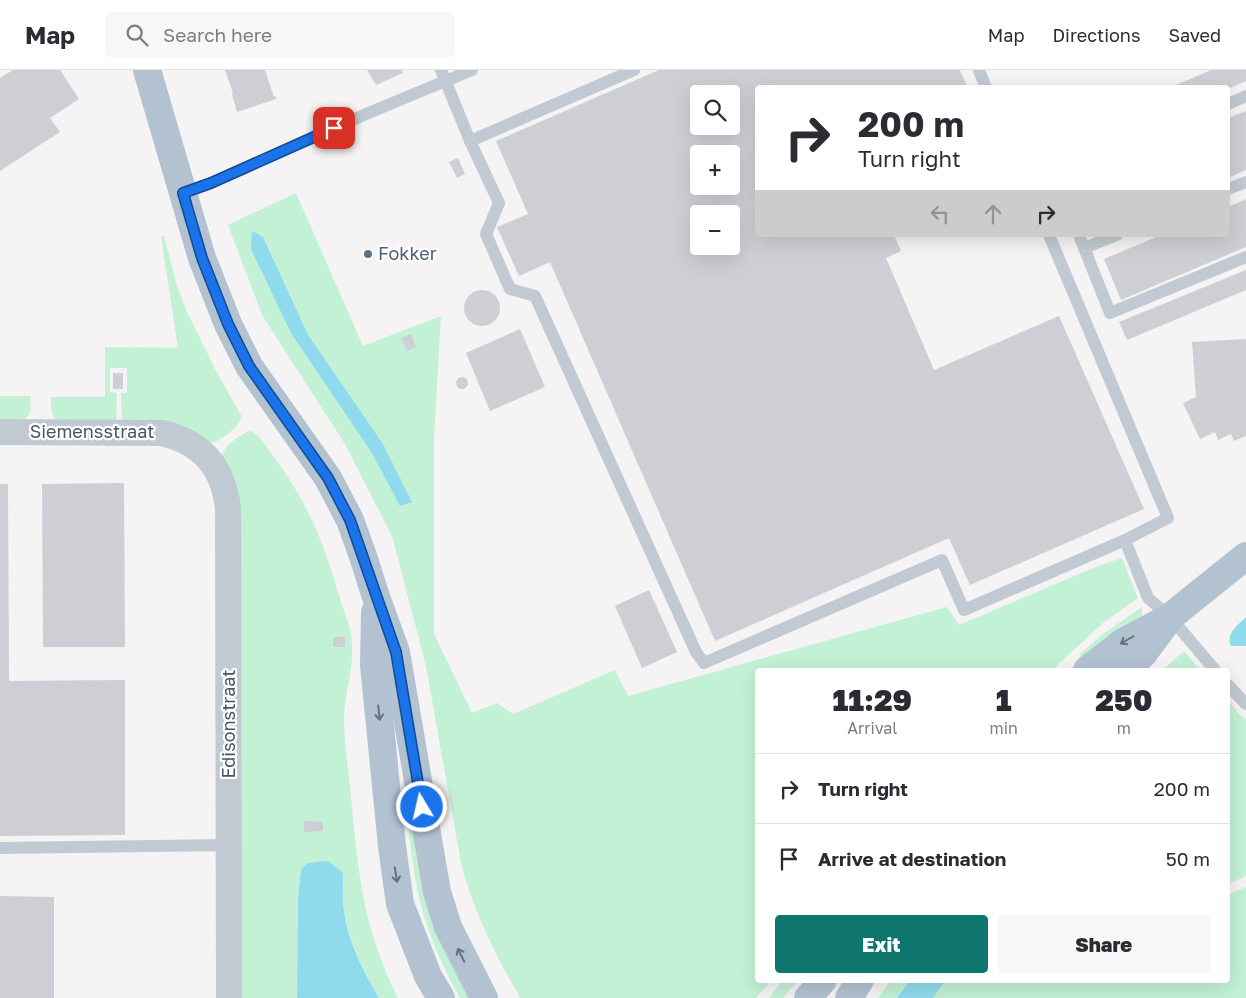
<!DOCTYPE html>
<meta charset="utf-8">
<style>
:root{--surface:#fff;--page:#f7f7f7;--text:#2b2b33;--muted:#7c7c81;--line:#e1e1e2;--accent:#0f766e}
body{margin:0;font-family:"Golos Text",sans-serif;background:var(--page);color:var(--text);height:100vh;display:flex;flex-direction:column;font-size:19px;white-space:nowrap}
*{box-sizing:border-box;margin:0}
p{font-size:16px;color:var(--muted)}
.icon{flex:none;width:28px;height:28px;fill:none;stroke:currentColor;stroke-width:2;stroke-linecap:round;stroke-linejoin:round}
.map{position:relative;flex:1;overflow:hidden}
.sheet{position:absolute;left:755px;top:598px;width:475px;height:315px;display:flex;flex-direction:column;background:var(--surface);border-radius:5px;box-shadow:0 5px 20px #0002}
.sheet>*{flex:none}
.top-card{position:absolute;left:755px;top:15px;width:475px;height:152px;border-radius:5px;box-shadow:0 5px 20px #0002;background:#fff;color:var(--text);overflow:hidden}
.controls{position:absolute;left:690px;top:15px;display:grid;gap:10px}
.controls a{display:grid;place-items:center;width:50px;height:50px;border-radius:5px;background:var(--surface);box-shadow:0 5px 20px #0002;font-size:25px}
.pin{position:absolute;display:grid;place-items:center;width:42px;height:42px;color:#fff;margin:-21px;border-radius:10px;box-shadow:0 2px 8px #0006}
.me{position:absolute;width:55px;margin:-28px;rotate:351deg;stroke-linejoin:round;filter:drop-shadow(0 0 4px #0008)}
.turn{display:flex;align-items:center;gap:18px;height:105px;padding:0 20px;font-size:22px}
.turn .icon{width:65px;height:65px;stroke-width:2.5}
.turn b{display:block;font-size:35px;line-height:42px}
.lanes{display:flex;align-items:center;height:48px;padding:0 20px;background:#0003;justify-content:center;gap:25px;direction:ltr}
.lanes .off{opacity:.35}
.eta{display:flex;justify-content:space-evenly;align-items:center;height:85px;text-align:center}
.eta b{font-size:30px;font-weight:800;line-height:35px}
.cta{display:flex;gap:10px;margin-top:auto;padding:10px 20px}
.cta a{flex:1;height:58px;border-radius:5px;background:var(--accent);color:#fff;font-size:20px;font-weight:800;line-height:58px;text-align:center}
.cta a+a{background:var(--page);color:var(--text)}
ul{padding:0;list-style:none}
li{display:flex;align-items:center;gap:15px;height:70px;padding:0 20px;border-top:1px solid var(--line)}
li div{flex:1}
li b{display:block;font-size:19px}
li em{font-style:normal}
header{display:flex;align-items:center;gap:30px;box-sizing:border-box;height:70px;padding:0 25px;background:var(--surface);border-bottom:1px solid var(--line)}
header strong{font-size:24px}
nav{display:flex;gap:28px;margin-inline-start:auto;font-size:18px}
.search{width:350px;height:45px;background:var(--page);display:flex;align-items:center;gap:12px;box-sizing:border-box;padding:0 18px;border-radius:5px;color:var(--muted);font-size:19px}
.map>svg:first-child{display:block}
</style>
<header>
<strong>Map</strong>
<div class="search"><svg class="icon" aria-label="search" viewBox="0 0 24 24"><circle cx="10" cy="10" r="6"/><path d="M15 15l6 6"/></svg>Search here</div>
<nav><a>Map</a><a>Directions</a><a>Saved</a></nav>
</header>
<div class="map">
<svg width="1246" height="928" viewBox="0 0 1246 928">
<rect width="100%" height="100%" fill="#f5f3f3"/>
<g fill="#c3f1d5">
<path d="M296 123 363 276 441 246 434 367V564L472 643 497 633 513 644 615 600 628 626 947 537 959 555 1098 496 1122 488 1138 528 1103 553 1052 600H758V910H772L756 928H520C495 883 474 843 461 793L426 596 392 466 345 374 262 245 228 155Z"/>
<path d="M161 166H164L177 216 187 242 216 301 242 347C238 357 219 374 208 373L122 351 121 323H127V298H110V322L117 323 116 351H60L54 348 51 338V327H105V277L178 278Z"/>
<path d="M0 326H30L31 341 24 351H0Z"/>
<path d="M251 361C259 364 265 375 271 383 307 430 324 473 340 529 344 541 349 553 351 565 356 595 344 622 344 651 344 676 349 702 351 727 358 802 363 859 398 928H379C364 902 349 872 344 842 342 829 343 815 343 803L301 799 298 829 297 928H241L222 384C226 375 241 363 251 361Z"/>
<path d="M1142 537V545L1141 549 1079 593 1080 584 1103 564Z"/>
<path d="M1184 581 1200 600H1163Z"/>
<path d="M1228 631 1241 646 1246 649V806L1228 814Z"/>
<path d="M413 727 474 928H460C443 898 429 866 420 832 412 798 409 763 406 729Z"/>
<path d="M1246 817V928H933L946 910H1228V825Z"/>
<path d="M783 910H798L783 928H769Z"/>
<path d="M891 910H910L897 928H878Z"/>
</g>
<g fill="#90daee">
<path d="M252 161 263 167 308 265 383 374 412 432 400 436 372 383 291 263 251 179Z"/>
<path d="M1246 547V576H1231C1226 563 1237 556 1246 547Z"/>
<path d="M328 791 343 803C343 815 342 829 344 841 348 872 364 902 379 928H297L298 829 301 799 308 793Z"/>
<path d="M910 910H946L933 928H897Z"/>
</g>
<g fill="#cdcfd5" fill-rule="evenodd">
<path d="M13 0H60L79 29 50 48 60 62 0 101V8Z"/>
<path d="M225 0H265L274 27 276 26V29L237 42 232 24 233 23Z"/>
<path d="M367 0H402L403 3 376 15Z"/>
<path d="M659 0H960L968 18H758V165H894L901 181 886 188 934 300 1059 246 1144 439 970 515 949 468 715 571 550 192 519 206 497 157 528 144 496 71ZM699 24H731V56H699ZM699 84H731V116H699ZM699 144H731V176H699Z"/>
<path d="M1211 0H1246V11L1228 19V18H1169Z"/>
<path d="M1246 41V100L1228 108V48Z"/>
<path d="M458 88 465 104 457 108 449 92Z"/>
<path d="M1246 129V177L1121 230 1104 189 1161 165H1228V137Z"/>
<path d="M1246 200V220L1127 270 1119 252Z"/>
<circle cx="482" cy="238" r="18"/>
<path d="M520 259 545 317 490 341 466 283Z"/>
<path d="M411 264 416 277 407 281 401 268Z"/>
<path d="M1246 269V366L1234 371 1231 364 1218 370 1215 362 1200 369 1183 333 1196 327 1192 272Z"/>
<rect x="113" y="303" width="10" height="16"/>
<circle cx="462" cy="313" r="6"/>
<path d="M124 413 125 577H43L42 414Z"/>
<path d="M0 414H8L9 611 125 610V765L0 766Z"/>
<path d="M649 520 677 582 642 598 615 536Z"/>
<rect x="333" y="567" width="12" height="10"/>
<path d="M304 751 323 752V761L304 762Z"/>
<path d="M0 826 54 827V928H0Z"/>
</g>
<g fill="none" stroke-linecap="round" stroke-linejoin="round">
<g stroke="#c1cad2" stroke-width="12">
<path d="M441 0 470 71 499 133 486 164 510 219 535 226 696 582 704 593 942 490 964 540 1125 470 1148 528 1170 547 1215 600"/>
<path d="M979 0 986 18"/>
<path d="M1228 34 1246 26"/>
<path d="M470 71 634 0"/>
<path d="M1228 119 1246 112"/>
<path d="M183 123 211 113 366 44 472 0"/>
<path d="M1049 165 1168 448 1125 470"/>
<path d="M1079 165 1110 243 1246 187"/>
<path d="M1084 178 1117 165"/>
<path d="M1228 615 1246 634"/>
<path d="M0 778 229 775"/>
</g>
<path stroke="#c1cad2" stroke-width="26" d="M0 362 162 363C203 373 223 397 228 438L229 928"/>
<g stroke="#b3c2d1" stroke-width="28">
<path d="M147 0 202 188 228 254 249 296 328 408 350 450 363 486 375 524 396 582 437 822 448 857 484 928"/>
<path d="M375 542 374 595 392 776 400 834 428 906 441 928"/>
<path d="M1087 600 1123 572 1170 547 1246 486"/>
<path d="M1127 600 1144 583 1167 552"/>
<path d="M808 928 823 910"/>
<path d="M849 928 860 910"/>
</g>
</g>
<defs><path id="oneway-shaft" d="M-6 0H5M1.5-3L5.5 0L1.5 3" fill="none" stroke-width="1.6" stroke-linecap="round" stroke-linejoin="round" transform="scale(1.25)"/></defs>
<g stroke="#64717d">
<use href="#oneway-shaft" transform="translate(1127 570) rotate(150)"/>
<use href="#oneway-shaft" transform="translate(379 643) rotate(84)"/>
<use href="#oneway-shaft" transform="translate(396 805) rotate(81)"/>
<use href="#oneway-shaft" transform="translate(461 885) rotate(-116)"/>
</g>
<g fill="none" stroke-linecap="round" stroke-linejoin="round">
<g stroke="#114b97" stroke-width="12">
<path id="route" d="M334 58 211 113 183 123 202 188 228 254 249 296 328 408 350 450 396 582 422 737"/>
</g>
<use href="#route" stroke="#1a73e8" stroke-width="9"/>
</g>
<circle fill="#5c6f8a" stroke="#fff" stroke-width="2" cx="368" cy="184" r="5"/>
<g text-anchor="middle" stroke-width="4.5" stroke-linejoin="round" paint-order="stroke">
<g font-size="18" fill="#4e5e75" stroke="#fff" text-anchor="start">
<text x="378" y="190">Fokker</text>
</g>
<g font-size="18" fill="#4a5661" stroke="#fff">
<text x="92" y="368">Siemensstraat</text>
<text transform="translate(229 654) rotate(-90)" y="6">Edisonstraat</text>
</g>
</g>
</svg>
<div class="controls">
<a><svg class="icon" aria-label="search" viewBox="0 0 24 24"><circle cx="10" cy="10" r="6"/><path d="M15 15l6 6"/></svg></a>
<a>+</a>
<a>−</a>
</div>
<div class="pin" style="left:334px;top:58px;background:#d93025"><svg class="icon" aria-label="arrive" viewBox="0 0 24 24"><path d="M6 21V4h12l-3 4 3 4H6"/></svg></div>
<svg class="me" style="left:422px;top:737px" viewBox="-20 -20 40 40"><circle r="17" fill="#1a73e8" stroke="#fff" stroke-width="3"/><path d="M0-11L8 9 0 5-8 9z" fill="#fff"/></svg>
<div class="top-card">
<div class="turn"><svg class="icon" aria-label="right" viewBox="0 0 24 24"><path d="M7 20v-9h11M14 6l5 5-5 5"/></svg><div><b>200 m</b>Turn right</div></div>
<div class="lanes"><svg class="icon off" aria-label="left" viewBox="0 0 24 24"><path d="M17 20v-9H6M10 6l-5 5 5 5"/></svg><svg class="icon off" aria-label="ahead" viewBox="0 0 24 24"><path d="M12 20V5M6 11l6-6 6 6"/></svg><svg class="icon" aria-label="right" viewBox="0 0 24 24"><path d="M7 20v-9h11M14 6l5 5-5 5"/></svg></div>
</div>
<section class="sheet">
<div class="eta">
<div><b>11:29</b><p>Arrival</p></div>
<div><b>1</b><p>min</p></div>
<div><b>250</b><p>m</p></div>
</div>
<ul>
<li><svg class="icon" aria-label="right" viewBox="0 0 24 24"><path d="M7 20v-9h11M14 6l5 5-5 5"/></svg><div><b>Turn right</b></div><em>200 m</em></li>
<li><svg class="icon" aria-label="arrive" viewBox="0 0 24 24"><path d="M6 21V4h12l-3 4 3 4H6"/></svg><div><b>Arrive at destination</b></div><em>50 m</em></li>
</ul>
<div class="cta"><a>Exit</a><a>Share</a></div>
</section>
</div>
